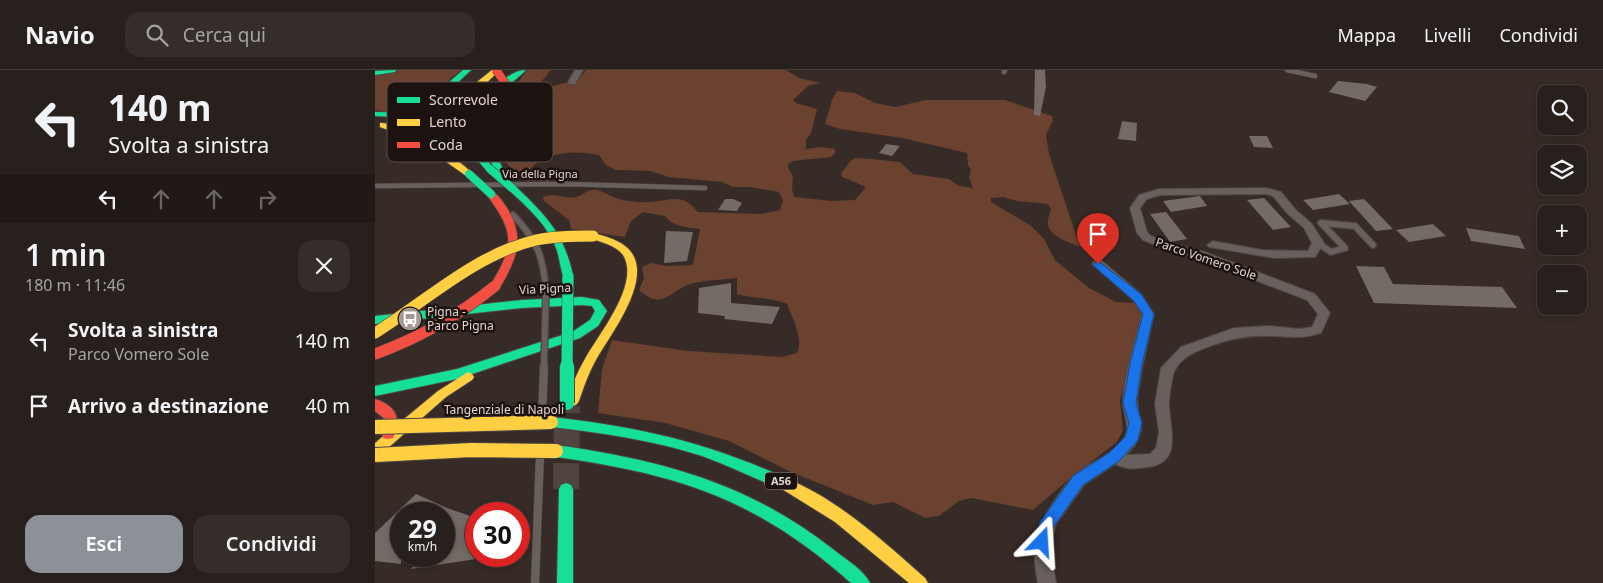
<!DOCTYPE html>
<html lang="it">
<meta charset="utf-8">
<style>
:root{--surface:#28201c;--page:#342d29;--text:#f1f3f6;--muted:#a5a3a3;--line:#443e3b;--accent:#8c9099}
body{margin:0;font-family:"Noto Sans",sans-serif;background:var(--page);color:var(--text);height:100vh;display:flex;flex-direction:column;font-size:19px;white-space:nowrap}
*{box-sizing:border-box;margin:0}
p{font-size:16px;color:var(--muted)}
.icon{flex:none;width:28px;height:28px;fill:none;stroke:currentColor;stroke-width:2;stroke-linecap:round;stroke-linejoin:round}
.map{position:relative;flex:1;overflow:hidden}
.details{display:flex;flex-direction:column;background:var(--surface);width:375px}
.details>*{flex:none}
.top-card{background:#28201c;color:var(--text);overflow:hidden}
.fabs{position:absolute;left:1162px;top:15px;display:grid;gap:10px}
.fabs a{display:grid;place-items:center;width:50px;height:50px;border-radius:10px;background:var(--surface);box-shadow:0 2px 8px #0003,0 0 0 1px var(--line);font-size:25px}
.speed{position:absolute;left:15px;top:432px;display:flex;gap:10px;font-size:25px;font-weight:700;text-align:center}
.speed>*{display:grid;place-content:center;width:65px;height:65px;border-radius:50%;background:var(--surface);box-shadow:0 2px 8px #0003,0 0 0 1px var(--line);line-height:1}
.speed small{font-size:12px;font-weight:400}
.speed .limit{border:8px solid #d22;background:#fff;color:#111}
.pin{position:absolute;display:grid;place-items:center;width:42px;height:42px;color:#fff;margin:-51px -21px;border-radius:50% 50% 50% 0;rotate:-45deg;box-shadow:0 0 5px #0007}
.pin .icon{rotate:45deg}
.me{position:absolute;width:55px;margin:-28px;rotate:20deg;stroke-linejoin:round;filter:drop-shadow(0 0 4px #0008)}
.turn{display:flex;align-items:center;gap:18px;height:105px;padding:0 25px;font-size:22px}
.turn .icon{width:65px;height:65px;stroke-width:2.5}
.turn b{display:block;font-size:35px;line-height:42px}
.lanes{display:flex;align-items:center;height:48px;padding:0 25px;background:#0003;justify-content:center;gap:25px;direction:ltr}
.lanes .off{opacity:.35}
.round{display:grid;place-items:center;flex:none;width:52px;height:52px;border-radius:15px;background:var(--page)}
.summary{display:flex;align-items:center;justify-content:space-between;height:85px;padding:0 25px}
h1{font-size:30px;font-weight:600;line-height:38px}
.cta{display:flex;gap:10px;margin-top:auto;padding:10px 25px}
.cta a{flex:1;height:58px;border-radius:15px;background:var(--accent);color:#fff;font-size:20px;font-weight:600;line-height:58px;text-align:center}
.cta a+a{background:var(--page);color:var(--text)}
ul{padding:0;list-style:none}
li{display:flex;align-items:center;gap:15px;height:65px;padding:0 25px}
li div{flex:1}
li b{display:block;font-size:19px}
li em{font-style:normal}
header{display:flex;align-items:center;gap:30px;box-sizing:border-box;height:70px;padding:0 25px;background:var(--surface);border-bottom:1px solid var(--line)}
header strong{font-size:24px}
nav{display:flex;gap:28px;margin-inline-start:auto;font-size:18px}
.search{width:350px;height:45px;background:var(--page);display:flex;align-items:center;gap:12px;box-sizing:border-box;padding:0 18px;border-radius:15px;color:var(--muted);font-size:19px}
main{display:flex;flex:1;min-height:0}
.map>svg:first-child{display:block}
</style>
<header>
<strong>Navio</strong>
<div class="search"><svg class="icon" aria-label="search" viewBox="0 0 24 24"><circle cx="10" cy="10" r="6"/><path d="M15 15l6 6"/></svg>Cerca qui</div>
<nav><a>Mappa</a><a>Livelli</a><a>Condividi</a></nav>
</header>
<main>
<section class="details">
<div class="top-card">
<div class="turn"><svg class="icon" aria-label="left" viewBox="0 0 24 24"><path d="M17 20v-9H6M10 6l-5 5 5 5"/></svg><div><b>140 m</b>Svolta a sinistra</div></div>
<div class="lanes"><svg class="icon" aria-label="left" viewBox="0 0 24 24"><path d="M17 20v-9H6M10 6l-5 5 5 5"/></svg><svg class="icon off" aria-label="ahead" viewBox="0 0 24 24"><path d="M12 20V5M6 11l6-6 6 6"/></svg><svg class="icon off" aria-label="ahead" viewBox="0 0 24 24"><path d="M12 20V5M6 11l6-6 6 6"/></svg><svg class="icon off" aria-label="right" viewBox="0 0 24 24"><path d="M7 20v-9h11M14 6l5 5-5 5"/></svg></div>
</div>
<div class="summary"><div><h1>1 min</h1><p>180 m · 11:46</p></div><a class="round"><svg class="icon" aria-label="close" viewBox="0 0 24 24"><path d="M6 6l12 12M18 6L6 18"/></svg></a></div>
<ul>
<li><svg class="icon" aria-label="left" viewBox="0 0 24 24"><path d="M17 20v-9H6M10 6l-5 5 5 5"/></svg><div><b>Svolta a sinistra</b><p>Parco Vomero Sole</p></div><em>140 m</em></li>
<li><svg class="icon" aria-label="arrive" viewBox="0 0 24 24"><path d="M6 21V4h12l-3 4 3 4H6"/></svg><div><b>Arrivo a destinazione</b></div><em>40 m</em></li>
</ul>
<div class="cta"><a>Esci</a><a>Condividi</a></div>
</section>
<div class="map">
<svg width="1228" height="513" viewBox="0 0 1228 513">
<rect width="100%" height="100%" fill="#362b26"/>
<g fill="#6b4130">
<path d="M0 0H86L74 10 53 41 15 42 0 40Z"/>
<path d="M153 0H176L166 12 157 19 159 21 204 9 211 0H411L424 8 446 13 434 15 418 30 421 33 442 39 436 63 431 70V79L446 77 460 79V83L456 87 418 91 413 94V98L418 106 417 119 419 127 457 131 480 130 491 117 467 107 466 104 475 91 481 88 497 89 525 92 538 104 574 109 584 116 598 118 594 108 596 100 593 95 592 83 527 68 465 59 450 54 457 30 462 21 480 23 500 33 520 37 551 30H630L677 46 678 50 671 65 674 84 705 177C696 173 674 166 673 155 672 150 675 143 676 139L673 134 642 131 628 127 616 128V132L655 155 669 169 680 190 714 218 741 232 763 233 769 245 745 330 748 361 741 373 705 400 658 440 596 428 584 431 564 446 551 448 518 432 498 435 416 402 354 371 290 353 223 343 227 299 237 270 314 281 407 287 422 283C429 268 417 248 412 234 396 227 379 229 362 224V208C347 210 329 210 315 214 293 222 288 241 264 220L269 208 267 197 276 193 292 196 318 195 325 159C311 157 299 157 290 146L268 142 256 151 250 167 196 159 194 150 169 131 168 127C180 122 189 130 201 127 209 125 213 118 222 120 227 121 232 124 236 126 246 131 263 133 274 132 285 132 297 127 308 130 314 132 319 138 323 142L386 144 405 140 408 130 404 122 375 117H358L347 112 293 107 276 101 241 100 231 95 224 85C201 80 171 81 154 100L176 107 175 111H149C131 93 116 82 125 55 128 48 133 41 136 34 142 20 141 11 153 0Z"/>
</g>
<g fill="#746a66">
<path d="M660 0H670L671 17 665 46 659 45Z"/>
<path d="M963 11 992 14 1002 17 990 31 954 22Z"/>
<path d="M747 51 762 53 761 71 743 69Z"/>
<path d="M874 66H892L898 78 879 77Z"/>
<path d="M511 74 525 76 517 86 504 83Z"/>
<path d="M964 124 975 134 938 140 928 130Z"/>
<path d="M825 126 832 136 796 142 788 131Z"/>
<path d="M889 128 916 157 898 160 872 130Z"/>
<path d="M350 129H358L367 133 362 141 343 140Z"/>
<path d="M989 129 1018 159 1001 161 974 131Z"/>
<path d="M791 142 812 169 795 172 775 144Z"/>
<path d="M1058 154 1071 166 1034 172 1021 160Z"/>
<path d="M1091 158 1144 166 1150 179 1096 171Z"/>
<path d="M291 161 318 162 312 191 289 193Z"/>
<path d="M981 196 1009 197 1018 214 1127 217 1142 238 999 233Z"/>
<path d="M356 213V233L405 237 397 254 349 249 350 246 323 243 324 218Z"/>
<path d="M41 424 72 438 101 448V489L36 499 47 486H69V444H26V494L0 491V463Z"/>
</g>
<g fill="none" stroke-linecap="round" stroke-linejoin="round">
<path stroke="#50443f" stroke-width="26" stroke-dasharray="26 12" stroke-linecap="butt" d="M191 419 192 336"/>
<g stroke="#504642" stroke-width="5.5">
<g id="lane-far2">
<path d="M912 0 940 6"/>
<path d="M629 2 630 0"/>
<path d="M0 116 190 114 330 118"/>
</g>
</g>
<g stroke="#504642" stroke-width="8">
<g id="lane-far1">
<path d="M138 145C162 170 168 186 171 220"/>
<path d="M943 173 956 182 970 178 946 153 980 156 998 175"/>
<path d="M169 298V295"/>
</g>
</g>
<g stroke="#504642" stroke-width="9">
<g id="lane">
<path d="M167 346 169 296"/>
<path d="M160 513 165 386"/>
</g>
</g>
<g stroke="#504642" stroke-width="2">
<g id="street">
<path d="M200 0H208L200 14H194L193 12Z"/>
<path d="M891 118 906 122 920 139 937 154 949 173 940 187 899 188 834 177 832 175 838 171 887 180 933 181 937 173 929 158 912 143 898 126 891 124 785 125 772 129 765 138 772 162 776 166 793 173 830 182 940 224 955 243 946 263C923 270 916 266 894 266 870 265 852 270 830 278 819 282 806 288 800 300 797 305 794 327 794 334 794 356 809 393 773 397 759 399 754 400 740 394L709 415 681 454 675 478 681 513H663C655 475 661 456 684 424 692 413 699 404 710 397 723 389 745 380 751 364 755 353 747 341 748 330 750 301 760 272 767 244L758 230 717 194 719 191H727L766 224 779 244 767 298 762 330 766 361 760 375 751 385 775 384 781 378 784 362 780 334 786 298 806 277 859 258 894 256 924 259 937 257 943 244 932 230 822 188 785 177 768 170 762 163 755 138 764 125 784 119Z"/>
</g>
</g>
<g stroke="#504642" stroke-width="2">
<g id="fast">
<path d="M21 0 20 2 0 5V1Z"/>
<path d="M88 0H96L78 17 67 39C82 35 96 30 109 23 122 16 136 0 151 0 111 40 53 50 0 46V42L41 43 63 40 60 38 72 14Z"/>
<path d="M125 27 132 29C117 57 113 70 128 99L124 102 121 101C104 73 109 54 125 27Z"/>
<path d="M87 38 94 40C91 69 103 78 119 99L118 101H112C97 84 78 62 87 38Z"/>
<path d="M137 115 140 116C170 144 190 165 198 206L197 208H189C185 199 185 188 181 178 172 154 152 137 134 120V116Z"/>
<path d="M207 227 224 230 232 241 223 256 205 268 82 309 0 326V316L82 299 197 262 215 250 220 241 217 236 207 235 147 238 0 254V246L147 230Z"/>
<path d="M176 347C266 357 335 373 417 411L419 415 417 419 412 421C383 411 356 396 327 386 278 370 227 363 176 357L171 356 170 352 171 348Z"/>
<path d="M181 375C286 390 374 413 459 480 470 489 489 500 495 513H476C382 429 303 404 181 387L176 385 174 381 176 377Z"/>
<path d="M191 413 196 415 198 419V513H182L184 419 186 415Z"/>
</g>
</g>
<g stroke="#504642" stroke-width="2">
<g id="slow">
<path d="M117 0H125L108 16 99 29H93L92 27 102 12Z"/>
<path d="M5 53C26 51 83 88 97 103L93 106 90 105 40 70 5 57Z"/>
<path d="M218 163C229 166 241 169 250 176 284 202 237 262 222 288 214 302 209 316 204 331L202 334 198 336 194 334 192 331C197 316 202 302 210 289 223 265 266 214 248 185 241 175 225 172 215 168L213 166 215 164Z"/>
<path d="M93 302 97 304 99 307 97 310 71 327 5 385 0 387V373L63 321Z"/>
<path d="M412 409C460 427 512 474 550 508L553 513H534L460 452 407 419 405 415 407 411Z"/>
</g>
</g>
<g stroke="#504642" stroke-width="2">
<g id="jam">
<path d="M116 121C123 124 128 132 132 138 151 169 141 190 124 219L120 220 115 216C140 175 140 162 111 124Z"/>
<path d="M0 329C21 336 27 348 18 368L13 369 8 368 7 364 10 349 0 341Z"/>
</g>
</g>
<use href="#lane-far2" stroke="#68605c" stroke-width="4.5"/>
<use href="#lane-far1" stroke="#68605c" stroke-width="5.5"/>
<use href="#lane" stroke="#68605c" stroke-width="8"/>
<use href="#street" fill="#68605c" fill-rule="evenodd"/>
<use href="#fast" fill="#16e098" fill-rule="evenodd"/>
<use href="#slow" fill="#ffcf43" fill-rule="evenodd"/>
<use href="#jam" fill="#f24e42" fill-rule="evenodd"/>
<g stroke="#504642" stroke-width="8" stroke-linecap="butt">
<path id="lane-bridge" d="M169 295 171 220"/>
</g>
<g stroke="#504642" stroke-width="9" stroke-linecap="butt">
<g id="fast-bridge-far2">
<path d="M90 40 96 27"/>
<path d="M62 48 64 38"/>
<path d="M115 99 137 118"/>
<path d="M94 104 116 124"/>
</g>
</g>
<g stroke="#504642" stroke-width="12" stroke-linecap="butt">
<path id="fast-bridge-far1" d="M192 298 193 206"/>
</g>
<g stroke="#504642" stroke-width="16" stroke-linecap="butt">
<path id="fast-bridge" d="M192 333V296"/>
</g>
<g stroke="#504642" stroke-width="12" stroke-linecap="butt">
<path id="slow-bridge-far1" d="M0 263C51 231 101 184 161 170 180 166 199 166 218 166"/>
</g>
<g stroke="#504642" stroke-width="16" stroke-linecap="butt">
<g id="slow-bridge">
<path d="M0 357 176 352"/>
<path d="M0 385 96 380 181 381"/>
</g>
</g>
<g stroke="#504642" stroke-width="9" stroke-linecap="butt">
<path id="jam-bridge-far1" d="M121 0 130 13 128 29"/>
</g>
<g stroke="#504642" stroke-width="12" stroke-linecap="butt">
<path id="jam-bridge" d="M0 284C44 268 83 246 120 216"/>
</g>
<use href="#lane-bridge" stroke="#68605c" stroke-width="5.5"/>
<use href="#fast-bridge-far2" stroke="#16e098" stroke-width="8"/>
<use href="#fast-bridge-far1" stroke="#16e098" stroke-width="11"/>
<use href="#fast-bridge" stroke="#16e098" stroke-width="14"/>
<use href="#slow-bridge-far1" stroke="#ffcf43" stroke-width="11"/>
<use href="#slow-bridge" stroke="#ffcf43" stroke-width="14"/>
<use href="#jam-bridge-far1" stroke="#f24e42" stroke-width="8"/>
<use href="#jam-bridge" stroke="#f24e42" stroke-width="11"/>
</g>
<path fill="#1a73e8" stroke="#114b97" d="M723 191 766 224 779 244 767 294 761 333 767 353 763 370 744 391 708 415 677 459 672 477 667 479 661 477 659 472 665 452 698 406 734 383 750 367 754 353 748 333 755 294 768 244 758 230 720 197 718 194Z"/>
<defs>
<g id="bus-disc" transform="scale(1.25)"><circle r="9.5" fill="#a59893" stroke="#1c1310"/><path d="M-5-6H5V4H4V6H2V4H-2V6H-4V4H-5ZM-3.5-4V0h7V-4ZM-3.5 1.2v1.5H-2V1.2ZM2 1.2v1.5H3.5V1.2Z" fill="#fff"/></g>
</defs>
<g fill-rule="evenodd">
<use href="#bus-disc" x="35" y="249"/>
</g>
<g text-anchor="middle" stroke-width="5" stroke-linejoin="round" paint-order="stroke">
<g font-size="11" fill="#e1d3ce" stroke="#1c1310">
<text x="165" y="108">Via della Pigna</text>
</g>
<rect fill="#1c1310" stroke="#a69995" stroke-width="1" x="390" y="402.5" width="32" height="17" rx="4"/>
<g font-size="11" font-weight="bold" fill="#e1d3ce">
<text x="406" y="415">A56</text>
</g>
<g font-size="12" fill="#e1d3ce" stroke="#1c1310">
<text transform="translate(831 189) rotate(19)" y="4">Parco Vomero Sole</text>
<text transform="translate(170 219) rotate(-3)" y="4">Via Pigna</text>
<text x="129" y="344">Tangenziale di Napoli</text>
</g>
<g font-size="12" fill="#e1d3ce" stroke="#1c1310" text-anchor="start">
<text x="52" y="246">Pigna -<tspan x="52" dy="14">Parco Pigna</tspan></text>
</g>
</g>
<rect x="12" y="12" width="166" height="80" rx="8" fill="#1c1310" stroke="#574d49" stroke-width="1"/>
<rect x="22" y="27" width="23" height="6" fill="#16e098"/>
<rect x="22" y="49" width="23" height="7" fill="#ffcf43"/>
<rect x="22" y="72" width="23" height="6" fill="#f24e42"/>
<g font-size="14" fill="#e1d3ce">
<text x="54" y="35">Scorrevole</text>
<text x="54" y="57">Lento</text>
<text x="54" y="80">Coda</text>
</g>
</svg>
<div class="fabs">
<a><svg class="icon" aria-label="search" viewBox="0 0 24 24"><circle cx="10" cy="10" r="6"/><path d="M15 15l6 6"/></svg></a>
<a><svg class="icon" aria-label="layers" viewBox="0 0 24 24"><path d="M12 4l9 5-9 5-9-5zM3 14l9 5 9-5"/></svg></a>
<a>+</a>
<a>−</a>
</div>
<div class="speed"><div>29<small>km/h</small></div><div class="limit">30</div></div>
<div class="pin" style="left:723px;top:194px;background:#d93025"><svg class="icon" aria-label="arrive" viewBox="0 0 24 24"><path d="M6 21V4h12l-3 4 3 4H6"/></svg></div>
<svg class="me" style="left:667px;top:472px" viewBox="-20 -20 40 40"><path d="M0-17L14 15 0 8-14 15z" fill="#1a73e8" stroke="#fff" stroke-width="4"/></svg>
</div>
</main>
